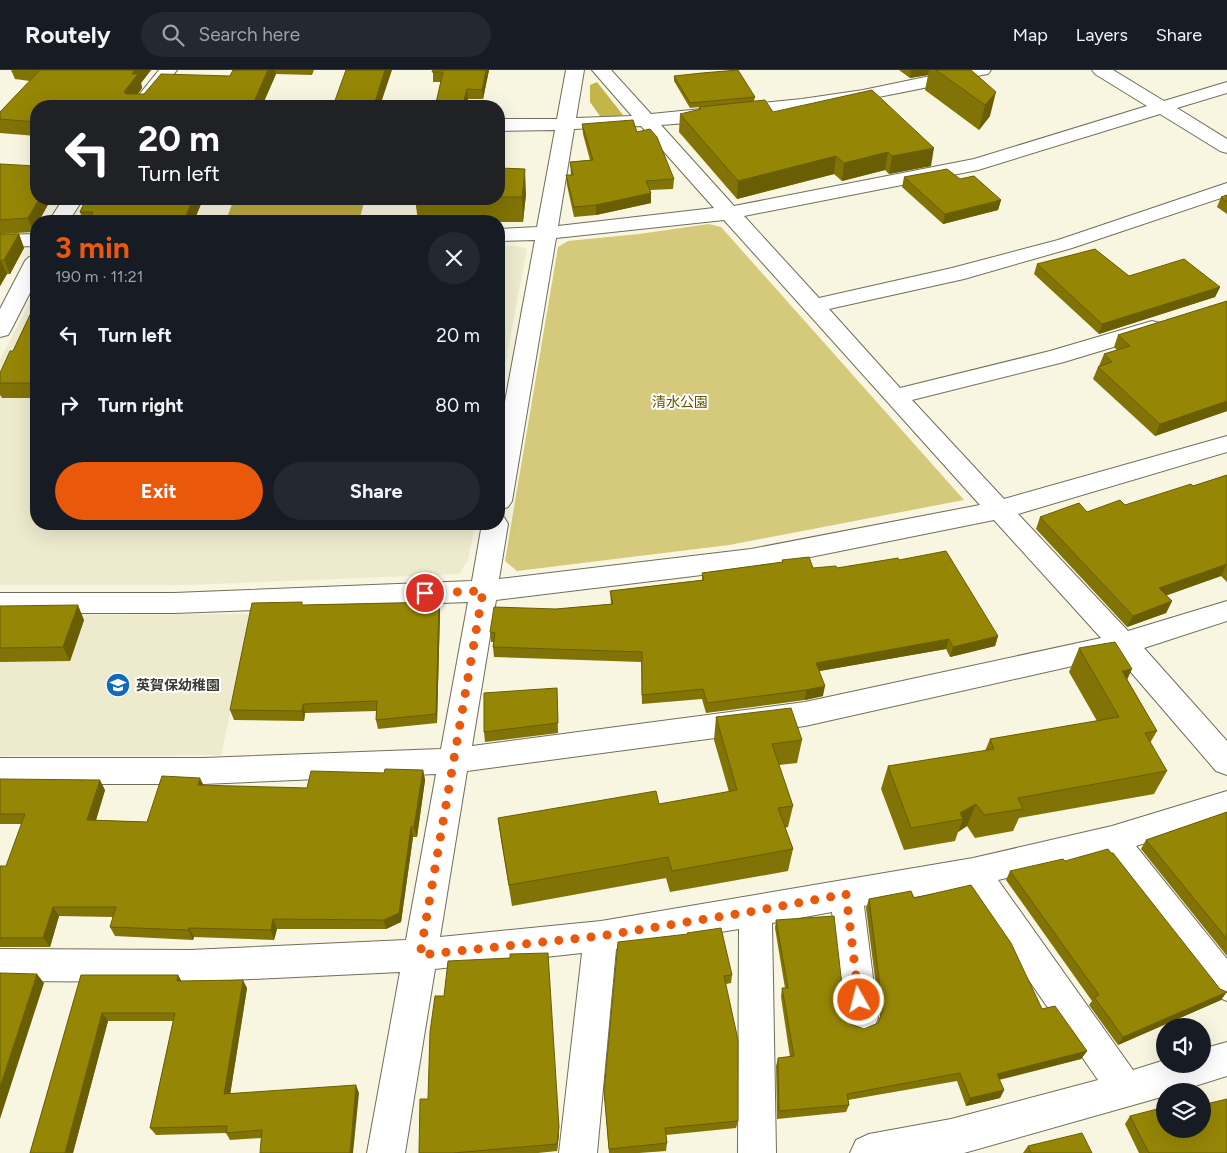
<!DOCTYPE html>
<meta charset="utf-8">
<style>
:root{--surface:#171b24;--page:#242831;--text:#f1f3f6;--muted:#9ea1a6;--line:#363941;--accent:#ea580c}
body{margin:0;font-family:Figtree,"Noto Sans JP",sans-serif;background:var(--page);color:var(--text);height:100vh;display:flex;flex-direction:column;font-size:19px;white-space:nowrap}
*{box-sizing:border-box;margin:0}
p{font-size:16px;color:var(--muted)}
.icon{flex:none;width:28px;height:28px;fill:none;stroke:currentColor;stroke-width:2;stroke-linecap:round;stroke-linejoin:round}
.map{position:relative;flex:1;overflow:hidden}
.sheet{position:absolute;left:30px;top:145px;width:475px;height:315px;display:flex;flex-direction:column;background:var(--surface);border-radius:20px;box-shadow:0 5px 20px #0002}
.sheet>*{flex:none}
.top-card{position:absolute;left:30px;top:30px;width:475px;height:105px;border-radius:20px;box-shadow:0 5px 20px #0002;background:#202124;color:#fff;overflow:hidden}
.fabs{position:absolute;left:1156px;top:948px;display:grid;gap:10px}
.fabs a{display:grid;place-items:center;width:55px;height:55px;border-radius:50%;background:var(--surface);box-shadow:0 5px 20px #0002;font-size:25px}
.pin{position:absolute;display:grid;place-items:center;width:42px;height:42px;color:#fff;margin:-21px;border:2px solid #fff;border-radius:50%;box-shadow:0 1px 5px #0007}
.me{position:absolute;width:55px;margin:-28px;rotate:353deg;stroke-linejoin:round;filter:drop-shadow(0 0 4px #0008)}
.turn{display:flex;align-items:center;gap:18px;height:105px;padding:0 25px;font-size:22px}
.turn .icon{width:65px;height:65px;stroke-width:2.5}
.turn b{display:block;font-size:35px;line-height:42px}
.round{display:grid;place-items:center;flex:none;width:52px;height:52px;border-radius:26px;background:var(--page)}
.overview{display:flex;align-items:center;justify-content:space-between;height:85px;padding:0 25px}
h1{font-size:30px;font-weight:700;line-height:38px;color:var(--accent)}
.cta{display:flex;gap:10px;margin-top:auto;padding:10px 25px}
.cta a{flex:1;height:58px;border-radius:30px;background:var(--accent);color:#fff;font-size:20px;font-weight:700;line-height:58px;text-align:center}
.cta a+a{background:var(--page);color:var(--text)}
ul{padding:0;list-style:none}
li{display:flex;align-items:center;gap:15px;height:70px;padding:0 25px}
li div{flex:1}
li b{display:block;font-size:19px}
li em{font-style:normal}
header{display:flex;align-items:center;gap:30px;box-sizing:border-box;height:70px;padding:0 25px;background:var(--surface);border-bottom:1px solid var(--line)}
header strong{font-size:24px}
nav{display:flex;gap:28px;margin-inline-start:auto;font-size:18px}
.search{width:350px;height:45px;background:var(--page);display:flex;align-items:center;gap:12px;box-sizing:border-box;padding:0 18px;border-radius:28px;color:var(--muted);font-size:19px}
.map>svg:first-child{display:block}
</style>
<header>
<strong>Routely</strong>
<div class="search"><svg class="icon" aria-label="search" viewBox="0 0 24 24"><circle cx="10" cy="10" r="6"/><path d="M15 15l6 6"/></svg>Search here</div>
<nav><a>Map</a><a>Layers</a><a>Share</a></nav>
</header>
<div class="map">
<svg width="1227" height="1083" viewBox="0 0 1227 1083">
<rect width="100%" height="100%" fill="#f8f5e0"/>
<g fill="#edeace">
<path d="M499 176H516L527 179 499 326Z"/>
<path d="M36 220V454H475L468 490 459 504 186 515H0V290Z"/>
<path d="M252 544 221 685 0 686V545Z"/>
</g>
<path fill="#d5ca7b" d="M709 154 721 157 964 430 729 475 517 501 505 491 558 177 568 171 639 164Z"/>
<path fill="#c4b54b" d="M597 12 623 45 602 49 590 32V15Z"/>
<path fill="#bbab40" d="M234 129H365L359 151 226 150Z"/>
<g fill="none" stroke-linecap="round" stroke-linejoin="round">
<g stroke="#706e5b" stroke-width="2">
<g id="minor">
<path d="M159 0H177L148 36H130Z"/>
<path d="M566 0H584L576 48 632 46 592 0H611L651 44 802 29 863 20 959 0H991L988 4 982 5C876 30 769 48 661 55L734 136 974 89 1147 36 1095 4 1092 0H1113L1164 31 1227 12V23L1177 38 1227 69V83L1220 81 1160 44 978 100 744 146 819 228 952 198 1058 170 1227 113V126L1072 178 964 209 829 239 900 318 1050 281 1152 251 1160 253 1163 258 1160 263 1064 292 912 330 1004 429 1227 366V382L1018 444 1128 561 1227 531V551L1144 578 1227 671V705L1216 701 1117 586 805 656 467 701 440 867 601 851 973 788 1112 756 1227 721V747L1136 776 1227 889V931L1215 926 1105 785 998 810 1133 1000 1165 990V994H1202V979L1227 972V1006L1179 1021H1165V1026L964 1083H850L856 1070 869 1064 951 1049 1098 1010 965 818 864 836 878 948 873 960 861 965 849 960 844 948 832 842 772 853 776 1083H738L739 859 616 879 597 1083H559L582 883 435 899 405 1083H367L400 902 190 912 0 911V879L190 880 406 870 436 704 203 714H0V688H203L441 679 468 532 174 543H0V523H174L472 511 482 454H499V446L504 447 508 454 499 509 751 479 980 435 724 150 556 168 512 431 508 437 499 440V364L535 170 499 171V159L537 157 555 60 499 61V49H557ZM641 56 714 138 558 156 574 59ZM994 450 1101 568 805 632 472 676 496 530 751 499Z"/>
<path d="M63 129H83L69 151H49Z"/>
<path d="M36 164V176L0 177V165Z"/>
<path d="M36 185V211L11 260 8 265 0 267V239L25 191 29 187Z"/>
</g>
</g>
<use href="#minor" fill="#fff" fill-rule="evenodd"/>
</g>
<g fill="#817305">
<path d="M11 0H151L141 13 142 18 138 24H144L230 6 233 0H314L312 5 276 4 262 36H36V66L0 63V42L30 11 15 9Z"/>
<path d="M433 0H489L483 29H468L466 36H437L436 33 441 12H433Z"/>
<path d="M899 0H971L990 46 979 60 925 20 928 5 910 8Z"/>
<path d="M674 6 755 27 754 31 773 42 931 96 889 104 885 100 842 111 834 104 737 129 679 62 680 44 699 40V37L690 38 674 11Z"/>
<path d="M582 54 637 62 674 109 673 119 650 120 651 123V133L596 145 574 147 567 115 566 105H571L570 92 590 90 583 64Z"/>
<path d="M0 94 51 129 39 151H36V156L33 162 0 164Z"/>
<path d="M499 98 526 124 523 152H499V151H418L415 129H499Z"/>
<path d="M904 107 960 109 1001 130 998 140 943 154 902 117Z"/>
<path d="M1227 125V144L1217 137 1221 127Z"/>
<path d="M86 129H203L194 151H83L80 142Z"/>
<path d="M0 164H19L24 178 10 204H7L0 216Z"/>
<path d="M1037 194 1129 206 1220 217 1215 227 1099 264 1034 204Z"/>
<path d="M1227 231V341L1155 366 1093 309 1098 297 1099 296 1104 284 1117 280 1114 277 1118 265Z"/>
<path d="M36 232V328H2L0 325V303L13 281Z"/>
<path d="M1227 405V512L1221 506 1166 525 1172 531 1166 543 1127 557 1036 459 1040 447 1087 442 1125 435 1193 416Z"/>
<path d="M782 490 813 498H837L899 490 998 566 995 576 950 587 946 579 819 601 823 626 805 630 706 643 702 629 642 634 641 592 494 587 493 577 494 572H491L490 562 556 539 611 534 610 521 702 510V503L782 492Z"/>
<path d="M439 532 440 542 437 653 378 659 376 650V641L305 643 304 651 234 650 230 640 303 535Z"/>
<path d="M0 536 84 550 70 591 0 592Z"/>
<path d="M1079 578 1127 609 1157 661 1150 673 1167 701 1154 724 1019 748 1013 761 975 768 967 756 958 762 955 771 904 780 881 719 888 696 985 681 990 669 1097 651 1069 602Z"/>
<path d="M557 618 558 663 485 672 484 662Z"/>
<path d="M716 647 802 670 797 693 779 695 793 736 788 757 785 758 793 779 788 801 670 822 666 808 512 836 501 770 498 748 659 734 729 722 714 670Z"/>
<path d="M423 700 425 710 417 767H413L401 852 386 859H277L274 870 194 867 193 870 115 866 110 857 113 847 59 846 50 877H0V796H6L22 754H0V709L105 720 96 750 147 752 204 716 307 718 384 703Z"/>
<path d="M1227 742V886L1141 779 1146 770Z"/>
<path d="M1010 801 1221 930 1118 975 1089 935 1092 931 1006 810Z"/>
<path d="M914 828 1042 939 1087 981 1081 989 999 1010 1004 1020 1000 1028 966 1036 957 1011 848 1030 849 1035 846 1042 777 1049 776 996 778 988 790 987 781 927 782 918H785L775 858 776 850 845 941 851 954 864 959 878 953 880 947 866 838 869 829Z"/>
<path d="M687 863 732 905 731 913 726 914 738 1051 736 1058 666 1065 667 1073 666 1081 639 1083H609L604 1021 687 865Z"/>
<path d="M81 905H178L181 911 247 918 230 1024 359 1023 261 1068 230 1070 226 1063 156 1065 150 1058 173 951H108L73 1083H30Z"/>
<path d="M1130 1046 1227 1083H1139L1125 1054Z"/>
<path d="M559 1064 557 1081 538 1083H419Z"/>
<path d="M1028 1076 1092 1083H1023Z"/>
</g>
<g fill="#695e04">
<path d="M135 0H151L141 13 142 18 128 36 124 22 132 4Z"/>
<path d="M268 0H275L276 4 262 36H252Z"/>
<path d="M385 0H392L380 36H368Z"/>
<path d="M486 0H489L483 29 482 20Z"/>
<path d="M911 0H929L928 5 910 8Z"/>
<path d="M467 19 468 29 466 36H463V34Z"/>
<path d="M996 22 990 46 979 60 985 35Z"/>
<path d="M934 78 931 96 889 104 892 86Z"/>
<path d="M888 82 885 100 842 111 844 93Z"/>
<path d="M836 86 834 104 737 129 738 111Z"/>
<path d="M525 99 526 124 523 152 522 127Z"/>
<path d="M651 123V133L596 145V135Z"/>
<path d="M39 129H51L39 151H36V156L33 162 28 148Z"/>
<path d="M193 129H203L194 151H186L185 148Z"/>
<path d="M1001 130 998 140 943 154 945 144Z"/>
<path d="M19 164 24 178 10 204 4 190Z"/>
<path d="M1 190 7 204 0 216V192Z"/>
<path d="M1220 217 1215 227 1099 264 1102 254Z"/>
<path d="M1227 331V341L1155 366 1160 354Z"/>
<path d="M1227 494 1221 506 1154 530 1159 518Z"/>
<path d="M1172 531 1166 543 1127 557 1133 546Z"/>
<path d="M439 532 440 542 437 653 436 644Z"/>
<path d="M78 535 84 550 70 591 63 577Z"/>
<path d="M998 566 995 576 950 587 953 577Z"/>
<path d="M949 569 946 579 814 602 816 593Z"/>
<path d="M1132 599 1121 623 1122 601Z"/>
<path d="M825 616 823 626 805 630 806 620Z"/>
<path d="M303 634 305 643 304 651 302 641Z"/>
<path d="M423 700 425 710 417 767 414 757Z"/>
<path d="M200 708 205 718 198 715Z"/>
<path d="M100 710 105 720 93 760 87 750Z"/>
<path d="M976 734 967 756 958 762 963 749 960 743Z"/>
<path d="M411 757 413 767 401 852 386 859 384 850Z"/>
<path d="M53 837 59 846 50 877 43 868Z"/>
<path d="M273 849 277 859 274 870 271 860Z"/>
<path d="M189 858 194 867 193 870 188 860Z"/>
<path d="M548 892 559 1064 557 1081V1074Z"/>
<path d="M37 904 44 913 0 1049V1017Z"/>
<path d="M178 905 183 914 177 911Z"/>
<path d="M243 910 247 918 229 1032 224 1024Z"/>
<path d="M1227 922 1221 930 1118 975 1123 967Z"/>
<path d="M102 943 108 951 73 1083H65Z"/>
<path d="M1087 981 1081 989 993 1011 997 1004Z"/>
<path d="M356 1015 359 1023 353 1083H350Z"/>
<path d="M1004 1020 1000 1028 966 1036 970 1028Z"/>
</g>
<g fill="#968606" stroke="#695e04">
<path d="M40 0H135L132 4H138L124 22 126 24H144L161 4 230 6 233 0H268L252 36H36V52L0 49V42Z"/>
<path d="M346 0H385L375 32 369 34 368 36H333Z"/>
<path d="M433 0H486L482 20 467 19 463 34 436 33 443 2H432Z"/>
<path d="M738 0 755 27 690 33 674 6 702 3Z"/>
<path d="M936 0H971L996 22 985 35Z"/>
<path d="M872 20 934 78 892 86 888 82 844 93 836 86 738 111 680 44 701 39 699 37 765 30 773 42Z"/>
<path d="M633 50 637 62 650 59 657 67 674 109 646 111 651 123 596 135 574 137 566 105H573L570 92 593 90 582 54Z"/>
<path d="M0 94 36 96V129H39L28 148 0 150Z"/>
<path d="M499 98 525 99 522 127H499Z"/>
<path d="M947 99 960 109 974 106 1001 130 945 144 904 107Z"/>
<path d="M1227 125V132L1221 127Z"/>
<path d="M86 129H193L185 148H175L173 151H88L93 142H80Z"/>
<path d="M0 164H19L4 190H1L0 192Z"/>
<path d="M1095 179 1129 206 1184 189 1220 217 1102 254 1037 194Z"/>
<path d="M1227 231V331L1160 354 1098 297 1112 292 1104 284 1130 276 1118 265Z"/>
<path d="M36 232V313H0V303L10 281H13Z"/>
<path d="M1227 405V494L1159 518 1172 531 1133 546 1040 447 1079 433 1087 442 1120 430 1125 435 1191 414 1193 416Z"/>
<path d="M946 481 998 566 953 577 949 569 816 593 825 616 806 620 707 633 703 619 642 625V582L493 577 495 563 490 562 494 537 556 539 613 534 610 521 704 510 702 503 783 492 782 490 809 487 813 498 836 496 837 498 898 488 899 490Z"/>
<path d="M302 532V535L439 532 436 644 376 650 377 631 303 634 302 641 230 640 252 533Z"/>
<path d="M78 535 63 577 0 578V536Z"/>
<path d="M1115 572 1132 599 1122 601 1157 661 1145 663 1167 701 1018 728 1023 739 984 745 976 734 960 743 963 749 911 758 888 696 994 679 990 669 1119 647 1079 578Z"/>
<path d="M557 618 558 653 484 662V623Z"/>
<path d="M791 638 802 670 772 674 793 736 778 738 793 779 672 801 668 787 509 815 498 748 656 721 659 734 737 720 716 647Z"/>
<path d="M385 699 423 700 414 757H411L399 843 384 850 273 849 271 860 189 858 188 860 110 857 116 837H53L43 868H0V796H6L25 744H0V709L100 710 87 750 147 752 162 706 200 708 198 715 307 718 311 701 384 703Z"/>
<path d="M1227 742V869L1146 770Z"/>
<path d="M1108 779 1111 783H1113L1220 919 1227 922 1123 967 1094 927 1099 925 1010 801 1063 789 1065 791Z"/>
<path d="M971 815 1011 873 1042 939 1055 936 1087 981 997 1004 1004 1020 970 1028 960 1003 847 1024 849 1035 779 1041 778 988 794 986 782 918H788L776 850 834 846 845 941 851 954 864 959 878 953 883 940 869 829 911 821 914 828Z"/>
<path d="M721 858 732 905 724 906 738 970V1051L665 1058 667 1073 609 1079 604 1021 618 872 688 864 687 863Z"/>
<path d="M548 883 559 1057 557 1074 453 1083H419L420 1029H428L430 962 435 926H444L448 891 510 888V884Z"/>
<path d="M0 903 37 904 0 1017Z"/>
<path d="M81 905H178L177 911 243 910 224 1024 356 1015 350 1083H260L262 1060 226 1063 227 1056 150 1058 175 943H102L65 1083H30Z"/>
<path d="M1227 1029V1083H1149L1130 1046 1165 1037V1059H1202V1035Z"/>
<path d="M1082 1063 1092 1083H1031L1028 1076Z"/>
</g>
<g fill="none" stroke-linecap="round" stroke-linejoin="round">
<path stroke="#ea580c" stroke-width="9" stroke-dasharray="0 16.2" d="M425 523 483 521 420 885 601 866 755 841 846 824 859 930"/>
</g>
<defs>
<g id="school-disc" transform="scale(1.25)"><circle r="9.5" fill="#116ab8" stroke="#fff"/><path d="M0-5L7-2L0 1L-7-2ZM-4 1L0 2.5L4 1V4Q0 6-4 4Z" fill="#fff"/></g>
</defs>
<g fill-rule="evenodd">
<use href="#school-disc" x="118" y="615"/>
</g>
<g text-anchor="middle" stroke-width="4" stroke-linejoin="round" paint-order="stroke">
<g font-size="14" fill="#605500" stroke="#fff">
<text x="680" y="337">清水公園</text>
</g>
<g font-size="14" font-weight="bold" fill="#3d3c34" stroke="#fff" text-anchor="start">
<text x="136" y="620">英賀保幼稚園</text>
</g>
</g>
</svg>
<div class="fabs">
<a><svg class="icon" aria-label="sound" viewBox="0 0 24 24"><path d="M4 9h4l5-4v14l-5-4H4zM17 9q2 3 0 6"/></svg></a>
<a><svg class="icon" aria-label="layers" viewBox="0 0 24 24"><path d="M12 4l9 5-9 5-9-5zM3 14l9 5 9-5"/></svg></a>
</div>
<div class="pin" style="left:425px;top:523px;background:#d93025"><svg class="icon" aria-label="arrive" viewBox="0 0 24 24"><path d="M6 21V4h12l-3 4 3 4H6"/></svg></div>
<svg class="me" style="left:859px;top:930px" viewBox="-20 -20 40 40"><circle r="17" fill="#ea580c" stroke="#fff" stroke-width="3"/><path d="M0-11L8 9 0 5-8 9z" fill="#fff"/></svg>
<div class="top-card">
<div class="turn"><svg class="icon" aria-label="left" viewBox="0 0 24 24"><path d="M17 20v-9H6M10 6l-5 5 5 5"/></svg><div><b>20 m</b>Turn left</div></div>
</div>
<section class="sheet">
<div class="overview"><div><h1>3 min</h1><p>190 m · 11:21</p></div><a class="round"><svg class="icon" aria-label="close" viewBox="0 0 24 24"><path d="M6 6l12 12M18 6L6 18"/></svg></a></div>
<ul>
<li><svg class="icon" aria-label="left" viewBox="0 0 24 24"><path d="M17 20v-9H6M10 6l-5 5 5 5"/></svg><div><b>Turn left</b></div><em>20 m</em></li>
<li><svg class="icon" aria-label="right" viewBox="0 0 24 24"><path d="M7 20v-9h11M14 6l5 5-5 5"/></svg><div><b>Turn right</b></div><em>80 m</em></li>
</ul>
<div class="cta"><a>Exit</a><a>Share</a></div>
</section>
</div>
